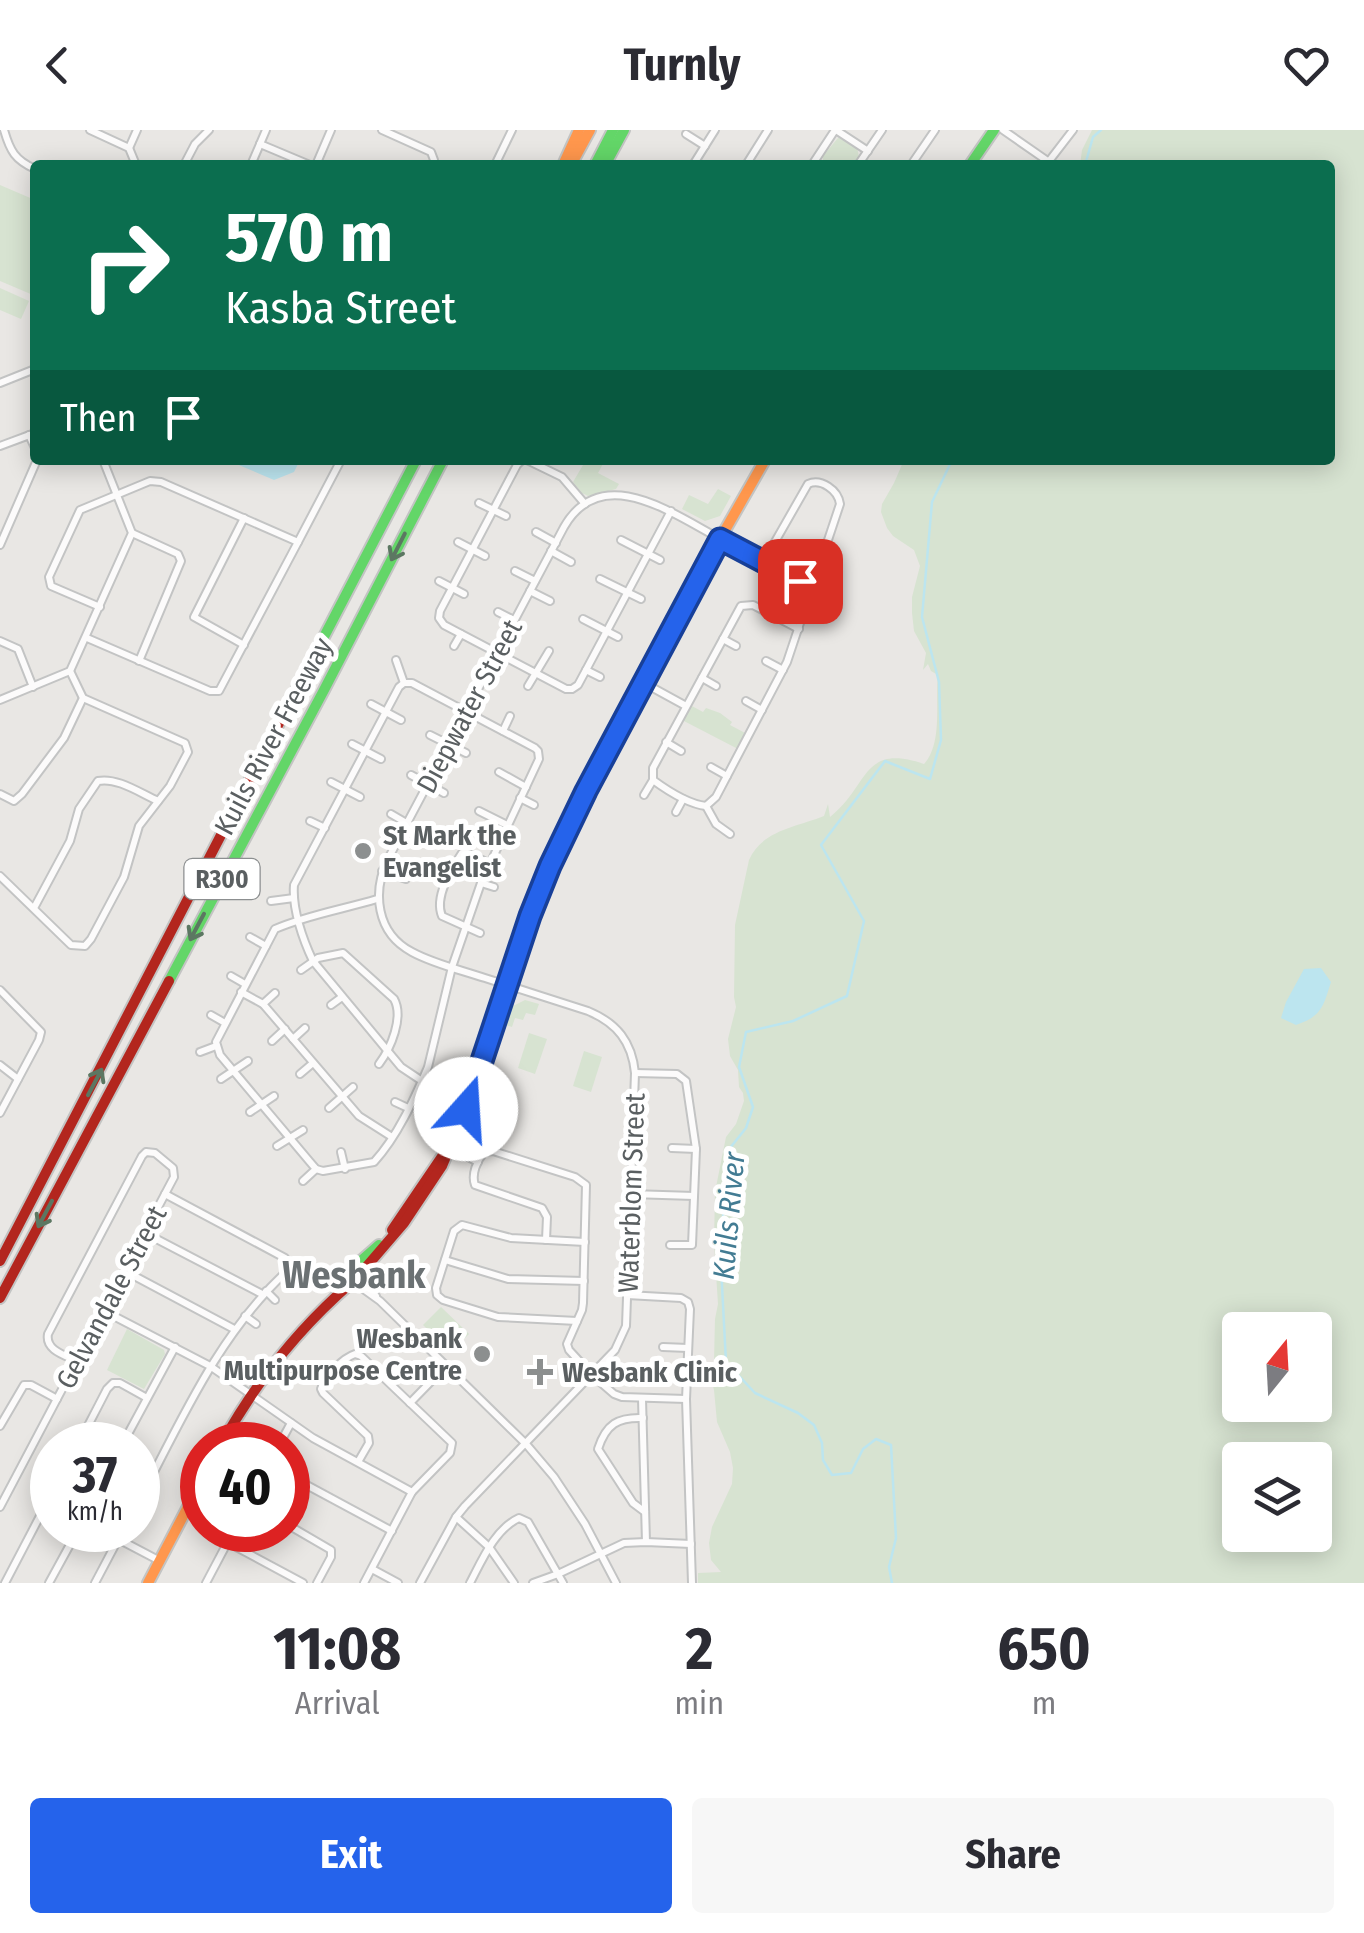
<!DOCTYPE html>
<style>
:root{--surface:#fff;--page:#f7f7f7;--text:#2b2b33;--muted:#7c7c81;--accent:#2563eb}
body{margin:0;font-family:"Fira Sans Condensed",sans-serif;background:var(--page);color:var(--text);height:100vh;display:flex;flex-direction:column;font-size:38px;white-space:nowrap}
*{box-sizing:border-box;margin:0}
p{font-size:32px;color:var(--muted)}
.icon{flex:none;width:55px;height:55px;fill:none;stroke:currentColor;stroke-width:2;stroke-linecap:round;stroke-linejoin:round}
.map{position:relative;height:1453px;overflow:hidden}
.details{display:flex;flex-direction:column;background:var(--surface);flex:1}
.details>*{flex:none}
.hud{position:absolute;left:30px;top:30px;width:1305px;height:305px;border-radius:10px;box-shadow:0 5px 25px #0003;background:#0b6e4f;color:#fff;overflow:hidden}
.needle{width:65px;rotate:18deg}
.buttons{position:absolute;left:1222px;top:1182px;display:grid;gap:20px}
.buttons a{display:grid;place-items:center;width:110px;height:110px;border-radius:10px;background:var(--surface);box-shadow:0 5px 25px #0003;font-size:50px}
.speed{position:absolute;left:30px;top:1292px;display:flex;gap:20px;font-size:50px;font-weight:700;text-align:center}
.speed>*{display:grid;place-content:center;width:130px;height:130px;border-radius:50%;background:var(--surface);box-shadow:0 5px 25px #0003;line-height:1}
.speed small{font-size:25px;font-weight:400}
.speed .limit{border:15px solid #d22;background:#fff;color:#111}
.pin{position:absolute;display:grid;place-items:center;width:85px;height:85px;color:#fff;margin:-42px;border-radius:20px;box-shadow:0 5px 15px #0006}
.me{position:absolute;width:110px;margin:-55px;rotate:19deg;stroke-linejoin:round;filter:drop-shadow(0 0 8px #0008)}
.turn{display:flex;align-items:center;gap:35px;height:210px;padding:0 30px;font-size:45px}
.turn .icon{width:130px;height:130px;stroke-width:2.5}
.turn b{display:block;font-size:70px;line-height:85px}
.then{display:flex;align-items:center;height:95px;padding:0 30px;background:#0003;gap:20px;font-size:38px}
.eta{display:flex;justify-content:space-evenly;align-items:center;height:170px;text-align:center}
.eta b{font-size:60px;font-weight:700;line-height:70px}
.action{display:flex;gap:20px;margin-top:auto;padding:20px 30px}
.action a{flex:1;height:115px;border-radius:10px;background:var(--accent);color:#fff;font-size:40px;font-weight:700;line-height:115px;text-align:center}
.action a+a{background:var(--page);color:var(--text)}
header{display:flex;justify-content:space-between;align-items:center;height:130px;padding:0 30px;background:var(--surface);font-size:45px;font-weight:700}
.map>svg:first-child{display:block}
</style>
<header><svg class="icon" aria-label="back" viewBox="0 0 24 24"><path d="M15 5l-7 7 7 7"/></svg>Turnly<svg class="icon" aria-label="heart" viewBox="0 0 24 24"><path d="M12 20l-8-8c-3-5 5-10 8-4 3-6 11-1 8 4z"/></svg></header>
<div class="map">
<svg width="1364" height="1453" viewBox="0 0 1364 1453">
<rect width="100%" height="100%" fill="#e9e7e4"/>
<g fill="#d7e3d1" fill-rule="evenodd">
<path d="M1092 0H1364V1453H698V1443L721 1442 711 1430 709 1413 712 1397 732 1354 733 1338 730 1322 717 1292 714 1260 710 1245 714 1231 715 1189 718 1174 714 1113 715 1062 726 1007 736 994 744 971 743 963 739 957 738 940 730 926 728 909 736 877 734 867 735 795 749 730C762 700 797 697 824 686L828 674 830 687C870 655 861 613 924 634 943 613 935 572 938 545L931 541 928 534 923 540 926 523 914 501 912 483V467L920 436 914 420 893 406 887 398 881 382 882 374 894 353 904 330H1330V35H1080L1082 20ZM1240 1200H1315V1275H1240ZM1240 1330H1315V1405H1240Z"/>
<path d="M838 8H843L857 17 859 27 854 35H823V26Z"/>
<path d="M0 55 35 70V160L33 165 0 151Z"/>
<path d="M0 158 29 171 21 189 0 180Z"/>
<path d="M586 330H605L598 343 619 354 616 359 588 366 582 363 573 352Z"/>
<path d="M718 359 731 366 720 386 705 391 682 379 689 365 708 374Z"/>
<path d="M690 575 703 582 706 578 720 583 732 592 730 595 747 604 738 619 682 590Z"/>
<path d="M525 870 539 874 535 885 526 883 523 890 515 888 512 897 505 895 511 877Z"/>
<path d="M529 903 547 909 535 944 518 938Z"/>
<path d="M584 921 602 927 591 962 573 956Z"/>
<path d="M441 1177 469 1204 451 1222 423 1195Z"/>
<path d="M127 1199 164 1220 165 1224 144 1259 107 1240Z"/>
</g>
<g fill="#bce5ef">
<path d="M227 330H300L294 342 274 350Z"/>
<path d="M1321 838 1331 852C1323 877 1322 886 1296 895L1281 888 1286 872 1304 839Z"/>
</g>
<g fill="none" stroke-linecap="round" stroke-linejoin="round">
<g stroke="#bce5ef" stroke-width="2.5">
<path d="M1085 35 1093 7 1101 0"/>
<path d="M892 1453 889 1437 896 1408 891 1315 876 1309 863 1319 851 1343 832 1345 823 1330 822 1313 814 1295 798 1283 755 1263 726 1232 720 1117 730 1018 746 998 753 977 739 937 746 902 793 891 847 866 864 791 821 715 885 631 930 649 941 610 939 552 922 487 932 372 952 330"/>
</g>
<g stroke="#c3c4c4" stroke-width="10">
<g id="street">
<path d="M4 0C10 21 15 30 35 39"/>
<path d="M90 0 129 18 136 35"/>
<path d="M382 0 431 22 434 30 432 35"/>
<path d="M836 0 868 21"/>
<path d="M1003 0 1049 32"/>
<path d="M686 4 705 16"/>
<path d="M260 14 310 35"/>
<path d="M129 18 137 0"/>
<path d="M184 35 195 14 209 0"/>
<path d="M251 35 266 0"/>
<path d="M316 35 331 0"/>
<path d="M495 35 512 0"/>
<path d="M693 35 715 0"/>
<path d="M746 35 768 0"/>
<path d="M812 35 835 0"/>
<path d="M858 35 882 0"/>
<path d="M911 35 935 0"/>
<path d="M1046 35 1073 0"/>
<path d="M0 253 35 239"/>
<path d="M29 305 35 318"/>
<path d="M0 316 35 303"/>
<path d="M522 330 517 335 440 481 439 488 444 495 566 559H572L578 555 671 381"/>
<path d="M527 330 562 347 585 374"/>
<path d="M479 373 506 386"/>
<path d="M536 402 556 413"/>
<path d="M132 403 178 424 181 431 139 531"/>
<path d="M621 410 660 430"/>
<path d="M298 412 341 330"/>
<path d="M458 412 485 426"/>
<path d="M0 415 37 330"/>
<path d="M551 421 571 432"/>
<path d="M764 431 808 354C821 348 838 360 840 374L816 446 808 459"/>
<path d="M515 441 535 451"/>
<path d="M600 449 641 469"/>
<path d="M439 451 464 464"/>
<path d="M530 461 550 471"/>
<path d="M498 482 514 490"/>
<path d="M583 489 618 507"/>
<path d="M87 508 210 561H219L298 412 161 352 150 351 80 380 49 447 51 456 100 477"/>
<path d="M723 509 736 516"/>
<path d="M0 511 18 519 33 557"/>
<path d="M244 515 194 487 244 388"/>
<path d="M454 516 461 504"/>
<path d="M396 530 404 553"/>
<path d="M766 531 783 540"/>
<path d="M586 540 600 547"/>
<path d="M702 548 716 556"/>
<path d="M644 553 686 576"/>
<path d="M528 556 549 521"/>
<path d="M0 570 70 541 132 403 103 330"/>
<path d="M746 571 762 580"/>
<path d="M371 574 401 590"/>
<path d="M503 601 510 586"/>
<path d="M430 605 466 623"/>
<path d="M666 612 681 621"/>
<path d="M352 614 381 629"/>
<path d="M711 637 727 646"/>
<path d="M499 642 526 657"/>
<path d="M411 645 444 663"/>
<path d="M331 652 360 667"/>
<path d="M0 664 14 671 22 664 64 608 83 568"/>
<path d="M644 665 653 650"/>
<path d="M520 668 534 675"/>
<path d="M706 676C688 674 668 661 653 650V638L741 476 753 475 799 499"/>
<path d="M479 681 507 695"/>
<path d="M676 682 683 669"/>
<path d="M391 684 422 702"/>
<path d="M310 691 325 698"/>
<path d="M501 707 514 714"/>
<path d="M382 741 406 749"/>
<path d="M0 746 71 815 85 816 91 809 124 747 139 696 170 656 188 622 185 613 83 568 70 541"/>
<path d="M481 753 494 757"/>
<path d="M377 769C344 779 307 785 275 799L216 912 220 925 310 1032 316 1039 323 1041 374 1032C398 1006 414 969 428 937L452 837 481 753 539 629 538 621 535 618 412 553H404L399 557 294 755C292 779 303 810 313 831L401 937 422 951"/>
<path d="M271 771 294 768"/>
<path d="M34 778 70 711 79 679 98 651C117 647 140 663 158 671"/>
<path d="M480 803 442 786C434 767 451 740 462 723H468L488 733"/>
<path d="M250 807 266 816"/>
<path d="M301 840 318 828 343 823 394 869C404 887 391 918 379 934"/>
<path d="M231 846 245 854"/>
<path d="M0 860 41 902 39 910 0 983"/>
<path d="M241 862 263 874 359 986 392 1007"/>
<path d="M263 874 275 863"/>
<path d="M331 875 342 867"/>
<path d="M211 885 225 893"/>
<path d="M293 909 305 898"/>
<path d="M272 911 285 899"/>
<path d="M200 922 216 916"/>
<path d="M0 935 18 949"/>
<path d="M635 943 677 944 686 951 696 1019 692 1115H670"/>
<path d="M300 944 313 933"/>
<path d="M221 949 248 931"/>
<path d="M395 972 408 978"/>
<path d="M329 978 353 957"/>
<path d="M250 982 274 966"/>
<path d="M277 1016 303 1000"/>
<path d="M449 1017 478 1032"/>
<path d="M672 1018 696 1019"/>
<path d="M341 1022 345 1039"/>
<path d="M303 1051 316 1039"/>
<path d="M631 1064 694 1066"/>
<path d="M145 1103 262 1164"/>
<path d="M546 1110 547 1087 542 1078 475 1055C471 1044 477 1031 484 1022L493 1021 575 1047 586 1055 583 1173 582 1180 567 1214 569 1220 592 1245 614 1264 622 1267 686 1269"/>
<path d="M445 1130 508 1149 584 1151"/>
<path d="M125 1141 234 1199"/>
<path d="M285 1142 294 1151"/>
<path d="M361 1147 376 1166"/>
<path d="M355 1153 380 1171 526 1314 554 1347 585 1394 616 1453"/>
<path d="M266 1161 275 1170"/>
<path d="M627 1165 681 1168 688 1172 690 1179 686 1269 692 1453"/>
<path d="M104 1181 210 1236 313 1308 412 1362 364 1453"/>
<path d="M245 1186 256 1194"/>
<path d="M577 1191 498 1187 443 1170 437 1165 436 1158 454 1101 462 1095 511 1108 585 1112"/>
<path d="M663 1217 688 1218"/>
<path d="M642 1269 646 1412"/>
<path d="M410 1273 446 1236"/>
<path d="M643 1288C618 1287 606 1294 598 1319L633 1373 645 1382"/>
<path d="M0 1296 24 1255H31L57 1269"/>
<path d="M78 1315 107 1259 113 1253H120L147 1268"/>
<path d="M122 1315 175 1217"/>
<path d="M279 1315 291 1293"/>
<path d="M358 1332 369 1313 368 1306 323 1263 321 1259C325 1246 343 1228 355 1224L361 1226 452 1313 450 1323 412 1362"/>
<path d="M288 1345 392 1401"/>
<path d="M138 1373C181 1291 218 1205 287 1141L289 1136 285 1128 165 1064"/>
<path d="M0 1377 165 1064 174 1047 173 1038 155 1023 146 1022 142 1026 48 1204C45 1220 64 1225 77 1231"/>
<path d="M456 1387 489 1417 514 1453"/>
<path d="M288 1395 331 1420V1427L317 1453"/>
<path d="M101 1400 160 1431"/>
<path d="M227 1412 303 1453"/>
<path d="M372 1439 398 1453"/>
<path d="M5 1453 52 1363"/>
<path d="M49 1453 78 1400"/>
<path d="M95 1453 123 1400"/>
<path d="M206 1453 234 1400"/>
<path d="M420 1453 456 1387 465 1376 615 1220 626 1196 635 943C632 912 617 893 588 881 554 870 519 859 485 848 461 840 434 834 412 822 376 803 372 762 388 729L564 397C601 332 672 383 717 407 742 420 768 433 794 447L808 459V469L787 532 716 667 706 676 716 694 730 704"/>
<path d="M470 1453C482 1430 495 1399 519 1388L528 1392 563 1453"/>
<path d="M533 1453 558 1444 624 1413 646 1412 691 1414"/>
</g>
</g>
<g stroke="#c3c4c3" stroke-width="14">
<g id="fast">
<path d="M595 35 613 0"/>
<path d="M605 35 624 0"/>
<path d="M970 35 994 0"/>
<path d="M289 574 416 330"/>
<path d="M169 851 324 560 443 330"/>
<circle cx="353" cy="1145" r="8"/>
<path d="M354 1137 379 1115"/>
</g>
</g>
<g stroke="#c3c4c3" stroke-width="14">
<g id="slow">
<path d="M563 35 579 0"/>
<path d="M571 35 590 0"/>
<path d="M584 666 720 409 765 330"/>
<path d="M148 1453 202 1350"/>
</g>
</g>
<g stroke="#c3c4c3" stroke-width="14">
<g id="jam">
<path d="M392 1100 443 1025"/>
<path d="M0 1131 289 574"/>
<path d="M361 1143 404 1093 442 1036 466 978 530 786 550 736 584 666"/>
<path d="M0 1168 169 851"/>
<path d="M221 1315C255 1253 297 1200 351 1153"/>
</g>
</g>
<use href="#street" stroke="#fcfbfb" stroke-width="6"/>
<use href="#fast" stroke="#63d668" stroke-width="10"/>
<use href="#slow" stroke="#ff974d" stroke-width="10"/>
<use href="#jam" stroke="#b3261e" stroke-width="10"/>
</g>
<defs><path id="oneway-shaft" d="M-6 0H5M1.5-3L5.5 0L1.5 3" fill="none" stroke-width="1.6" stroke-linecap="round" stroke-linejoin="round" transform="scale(2.5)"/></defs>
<g stroke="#5c7762">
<use href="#oneway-shaft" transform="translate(398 417) rotate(117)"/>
<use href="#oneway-shaft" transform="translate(197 797) rotate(118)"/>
<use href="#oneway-shaft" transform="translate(95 952) rotate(-62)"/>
<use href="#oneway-shaft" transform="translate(45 1084) rotate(118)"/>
</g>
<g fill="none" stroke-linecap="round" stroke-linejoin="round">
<g stroke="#184099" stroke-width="25">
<path id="route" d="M466 979 530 786 550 736 586 661 720 409 800 451"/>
</g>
<use href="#route" stroke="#2563eb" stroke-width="18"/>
</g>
<g fill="#8c8f8f" stroke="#fff" stroke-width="4">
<circle cx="363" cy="721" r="10"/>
<circle cx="482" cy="1224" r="10"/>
<path d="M535 1227h10v10h10v10h-10v10h-10v-10h-10v-10h10z"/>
</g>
<g text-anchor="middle" stroke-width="10" stroke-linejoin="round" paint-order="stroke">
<rect fill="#fff" stroke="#8c8f90" stroke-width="2.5" x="184.5" y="729" width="75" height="40" rx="8"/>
<g font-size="25" font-weight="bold" fill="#5a5f61">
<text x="222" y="758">R300</text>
</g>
<g font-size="28" fill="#5a5f61" stroke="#fff">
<text transform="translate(469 576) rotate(-62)" y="10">Diepwater Street</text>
<text transform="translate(273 606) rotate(-62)" y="10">Kuils River Freeway</text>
<text transform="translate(631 1063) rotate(-88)" y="10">Waterblom Street</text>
<text transform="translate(111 1167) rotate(-62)" y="10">Gelvandale Street</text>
</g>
<g font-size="28" font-weight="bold" fill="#5a5f61" stroke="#fff" text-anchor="start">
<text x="383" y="715">St Mark the<tspan x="383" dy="32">Evangelist</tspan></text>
<text x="462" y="1218" text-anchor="end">Wesbank<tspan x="462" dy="32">Multipurpose Centre</tspan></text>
<text x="562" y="1252">Wesbank Clinic</text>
</g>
<g font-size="30" font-style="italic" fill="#437c93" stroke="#fff">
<text transform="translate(729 1086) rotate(-85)" y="10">Kuils River</text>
</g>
<g font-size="38" font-weight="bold" fill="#6b7173" stroke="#fff">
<text x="354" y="1158">Wesbank</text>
</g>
</g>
</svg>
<div class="buttons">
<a><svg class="needle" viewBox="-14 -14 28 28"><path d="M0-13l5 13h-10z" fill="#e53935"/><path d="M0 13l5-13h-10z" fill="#7c7c81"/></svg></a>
<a><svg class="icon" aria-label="layers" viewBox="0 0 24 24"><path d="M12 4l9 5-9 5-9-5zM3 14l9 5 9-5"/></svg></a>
</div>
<div class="speed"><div>37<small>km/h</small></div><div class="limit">40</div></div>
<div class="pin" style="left:800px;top:451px;background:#d93025"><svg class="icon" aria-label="arrive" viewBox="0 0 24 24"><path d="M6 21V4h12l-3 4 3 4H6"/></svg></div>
<svg class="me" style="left:466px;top:979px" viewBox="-20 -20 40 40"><circle r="19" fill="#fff"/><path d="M0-13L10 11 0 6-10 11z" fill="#2563eb"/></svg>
<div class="hud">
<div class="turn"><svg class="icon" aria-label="right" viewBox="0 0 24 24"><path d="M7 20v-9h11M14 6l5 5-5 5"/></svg><div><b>570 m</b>Kasba Street</div></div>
<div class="then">Then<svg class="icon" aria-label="arrive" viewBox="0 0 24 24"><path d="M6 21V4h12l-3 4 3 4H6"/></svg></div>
</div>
</div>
<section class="details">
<div class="eta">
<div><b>11:08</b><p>Arrival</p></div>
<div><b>2</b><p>min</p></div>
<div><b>650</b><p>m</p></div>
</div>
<div class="action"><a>Exit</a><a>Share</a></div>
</section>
